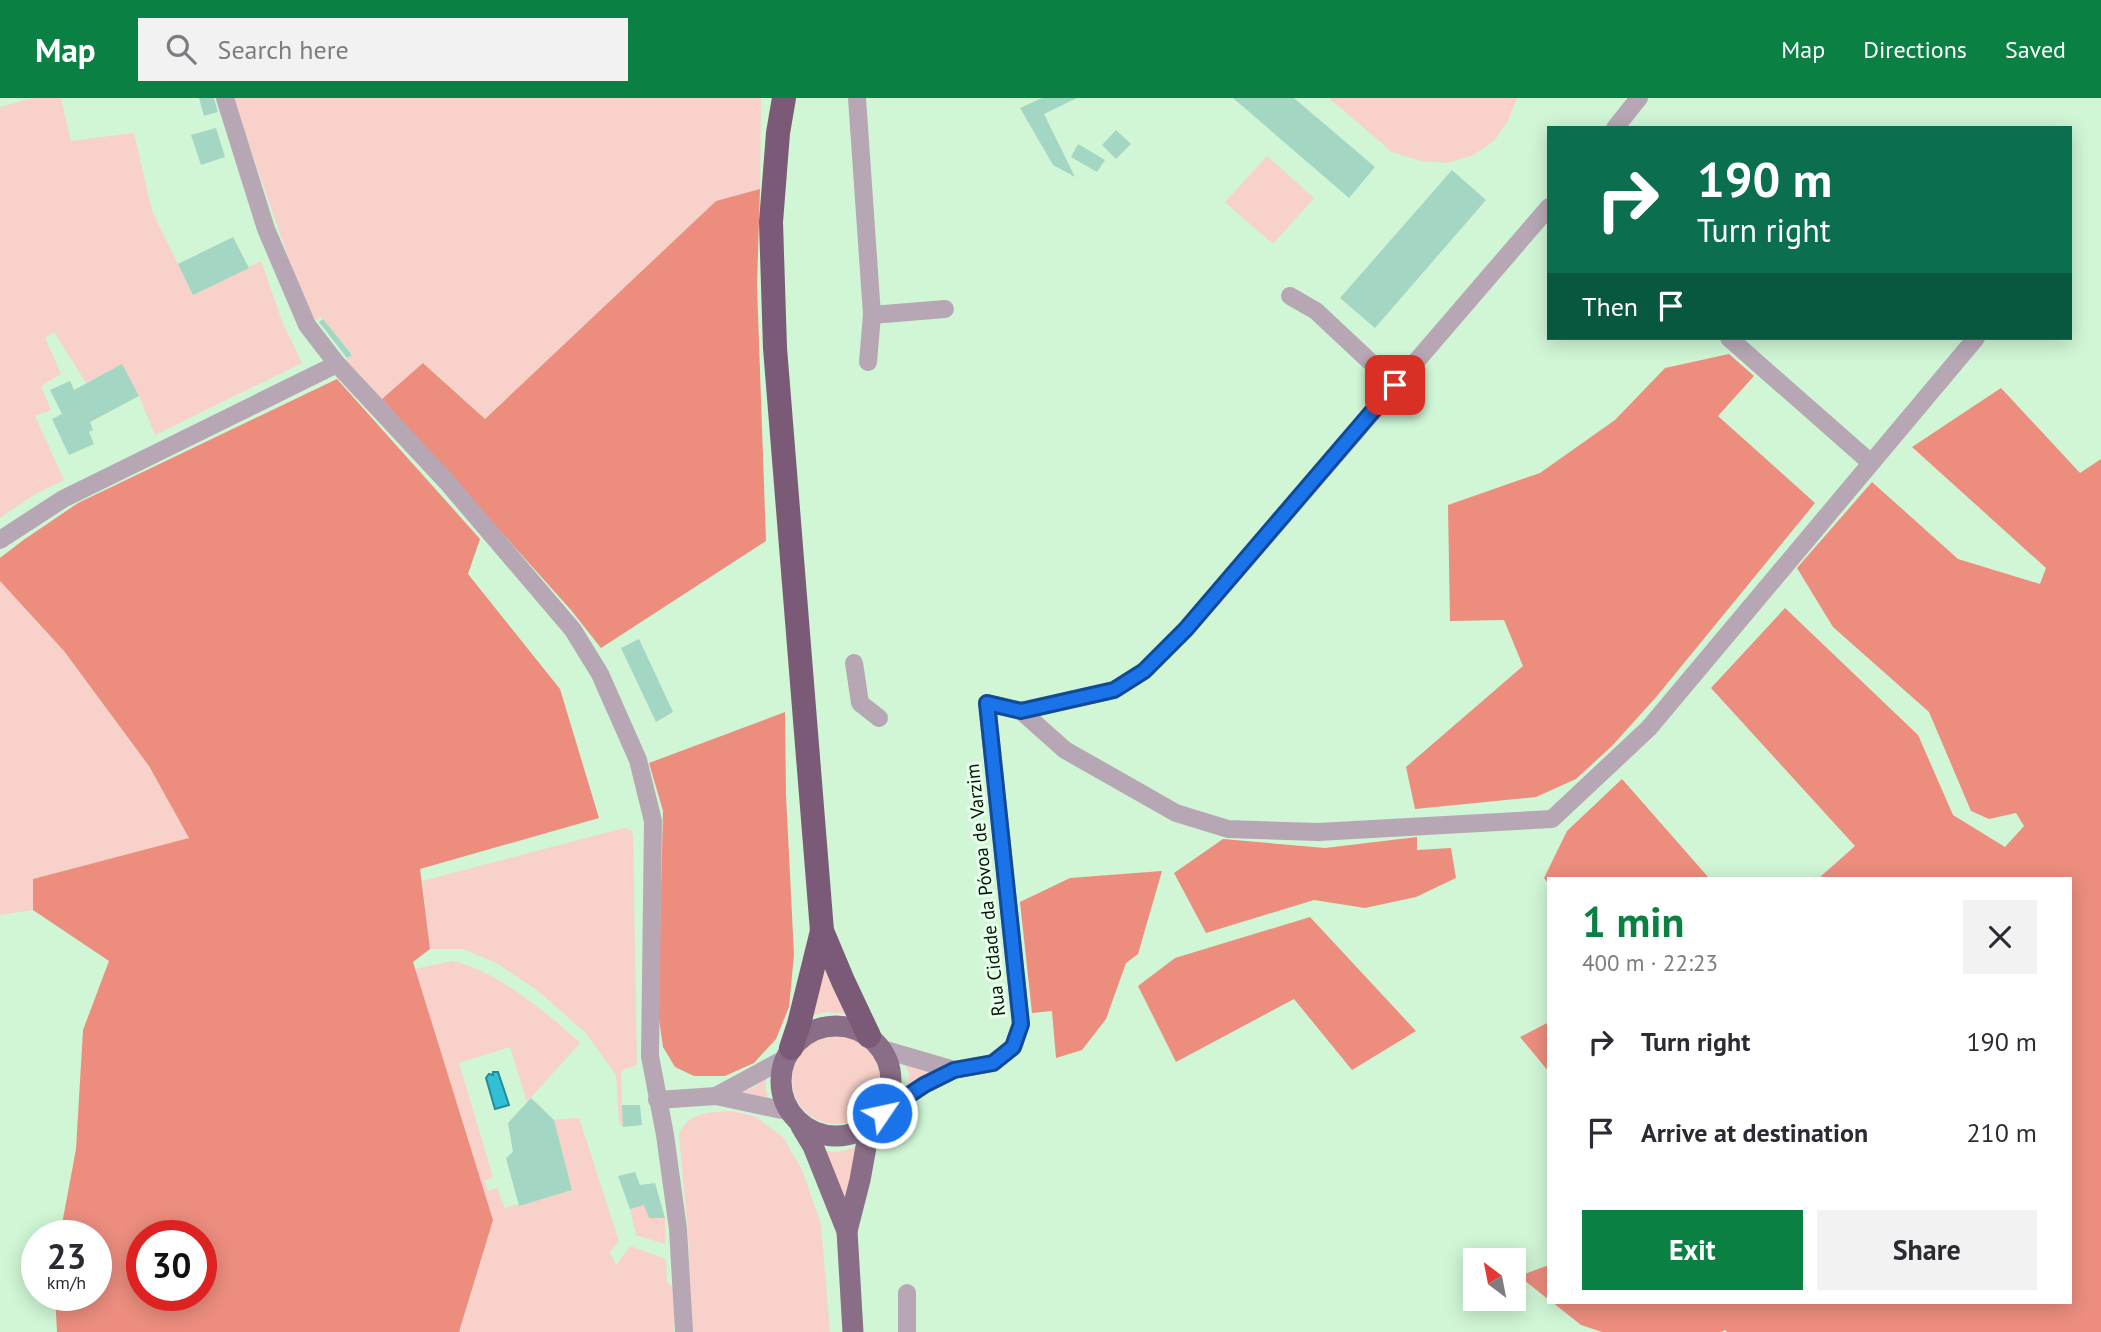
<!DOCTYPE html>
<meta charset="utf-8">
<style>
:root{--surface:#fff;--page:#f2f2f3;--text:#2b2b33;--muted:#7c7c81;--accent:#0b8043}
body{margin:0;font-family:"PT Sans",sans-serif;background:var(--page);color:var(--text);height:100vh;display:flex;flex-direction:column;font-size:26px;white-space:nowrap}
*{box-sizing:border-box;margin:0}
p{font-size:23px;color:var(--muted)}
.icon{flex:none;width:38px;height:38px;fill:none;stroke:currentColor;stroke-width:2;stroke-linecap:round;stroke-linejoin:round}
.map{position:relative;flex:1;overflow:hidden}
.side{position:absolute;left:1547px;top:779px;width:525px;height:427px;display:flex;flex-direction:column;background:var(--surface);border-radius:0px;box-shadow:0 4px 18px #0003}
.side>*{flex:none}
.banner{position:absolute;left:1547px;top:28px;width:525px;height:214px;border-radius:0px;box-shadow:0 4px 18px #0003;background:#0b6e4f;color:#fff;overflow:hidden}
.needle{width:46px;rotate:328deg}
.fabs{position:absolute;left:1463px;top:1150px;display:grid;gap:14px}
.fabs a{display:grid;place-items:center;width:63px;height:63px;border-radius:0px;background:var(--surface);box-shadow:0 4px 18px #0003;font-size:35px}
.speed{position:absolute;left:21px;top:1122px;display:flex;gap:14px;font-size:35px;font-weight:700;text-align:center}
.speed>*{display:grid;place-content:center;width:91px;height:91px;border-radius:50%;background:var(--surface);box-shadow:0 4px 18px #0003;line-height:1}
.speed small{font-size:18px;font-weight:400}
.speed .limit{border:10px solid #d22;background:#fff;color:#111}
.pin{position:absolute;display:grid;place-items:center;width:60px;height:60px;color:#fff;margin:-30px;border-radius:14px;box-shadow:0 4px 10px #0006}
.me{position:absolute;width:77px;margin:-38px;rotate:56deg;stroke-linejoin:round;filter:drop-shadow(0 0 5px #0008)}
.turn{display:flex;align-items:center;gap:24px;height:147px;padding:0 35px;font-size:32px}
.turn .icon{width:91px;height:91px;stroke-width:2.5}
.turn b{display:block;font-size:49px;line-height:60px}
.then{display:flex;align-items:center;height:66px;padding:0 35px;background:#0003;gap:14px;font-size:26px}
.round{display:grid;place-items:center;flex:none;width:74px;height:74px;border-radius:0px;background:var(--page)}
.overview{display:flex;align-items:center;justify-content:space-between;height:119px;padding:0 35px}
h1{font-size:42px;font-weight:700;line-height:52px;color:var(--accent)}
.cta{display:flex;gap:14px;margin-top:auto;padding:14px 35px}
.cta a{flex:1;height:80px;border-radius:0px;background:var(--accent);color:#fff;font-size:28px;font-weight:700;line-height:80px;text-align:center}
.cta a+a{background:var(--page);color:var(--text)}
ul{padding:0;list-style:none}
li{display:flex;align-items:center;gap:21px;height:91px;padding:0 35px}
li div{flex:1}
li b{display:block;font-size:26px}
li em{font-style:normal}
header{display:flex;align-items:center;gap:42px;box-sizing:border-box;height:98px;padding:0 35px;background:var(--accent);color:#fff}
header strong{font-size:33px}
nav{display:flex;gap:38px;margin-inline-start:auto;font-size:24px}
.search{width:490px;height:63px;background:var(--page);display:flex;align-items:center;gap:18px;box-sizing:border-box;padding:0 24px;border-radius:0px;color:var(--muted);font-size:26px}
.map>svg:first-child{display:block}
</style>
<header>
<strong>Map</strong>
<div class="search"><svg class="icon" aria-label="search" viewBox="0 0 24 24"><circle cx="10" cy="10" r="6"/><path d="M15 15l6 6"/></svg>Search here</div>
<nav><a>Map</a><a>Directions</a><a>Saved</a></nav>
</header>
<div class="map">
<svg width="2101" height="1234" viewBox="0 0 2101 1234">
<rect width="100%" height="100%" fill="#d0f6d6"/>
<g fill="#f8d1ca">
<path d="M32 0H61L71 43 134 35 152 113 193 197 261 163 282 223 302 265 155 337 139 298 122 267 86 285 54 234 45 240 61 276 41 288 51 312 35 318 64 382 35 396 0 420V9Z"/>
<path d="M233 0H761L760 91 716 103 485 321 424 265 382 301 342 265 352 256 321 219 311 225Z"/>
<path d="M1329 0H1517L1508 23 1494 43 1473 57 1448 65 1421 63 1392 54Z"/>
<path d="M1267 58 1314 100 1273 146 1225 104Z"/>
<path d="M0 483 64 553 149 668 190 740 33 781V812L0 817Z"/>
<path d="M624 730 631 732 633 737 637 967 621 973 623 1029 619 1023 616 977 586 935 538 893 498 866 463 851H430L422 783Z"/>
<path d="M818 856 848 916 827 914 809 918Z"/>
<path d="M452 863C494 871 549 916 580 945L527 1004 510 949 459 965 493 1079 485 1083 488 1093 497 1090 505 1110 518 1106 519 1108 572 1092 554 1022 579 1020 619 1143 609 1155 614 1161 616 1168 630 1148 666 1161 667 1184 673 1190 674 1234H459L493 1122 415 871Z"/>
<circle cx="836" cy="982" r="44"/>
<path d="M904 965 916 971 936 973 917 980 908 987 909 975Z"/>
<path d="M766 980V992L769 1003 737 995 753 990Z"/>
<path d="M731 1013 754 1018 783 1039 802 1072 821 1126 830 1234H692L688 1134 679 1037C688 1013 709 1015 731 1013Z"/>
<path d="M859 1048 846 1103 822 1053 839 1054Z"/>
<path d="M644 1107 650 1120H665V1146L636 1137 630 1111Z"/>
</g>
<g fill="#ec8d7e" fill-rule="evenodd">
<path d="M760 91 757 188 766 443 601 550 571 512 382 301 423 265 485 321 716 103Z"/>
<path d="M1729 256 1754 278 1718 318 1815 405 1657 598 1612 648 1576 681 1536 699 1415 711 1406 669 1523 568 1504 522 1450 523 1448 407 1540 375 1615 322 1665 270Z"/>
<path d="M337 281 480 441 468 476 560 591 599 720 420 771 430 851 413 864 493 1122 459 1234H57L55 1197H96V1138L60 1137 76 1051 83 932 109 863 33 812V781L189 740 149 668 64 553 0 483V460L22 443 78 405ZM142 1138H201V1197H142Z"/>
<path d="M2001 290 2080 375 2101 361V1234H1727L1725 1232 1721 1234H1602L1581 1227 1552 1204H2070V780H1819L1855 748 1711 590 1785 510 1918 637 1953 717 2005 749 2024 728 2016 715 1989 721 1971 713 1929 614 1833 529 1797 470 1872 384 1958 461 2040 486 2046 470 1912 349Z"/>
<path d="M785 614 786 697 794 857 789 909 776 941 754 965 725 978H694L675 969 663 949 658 914 663 713 649 665Z"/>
<path d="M1622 681 1709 780H1549V787L1544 780 1567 733Z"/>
<path d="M1417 739V752L1451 750 1456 780 1416 799 1365 810 1314 802 1206 835 1174 775 1223 741 1325 750Z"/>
<path d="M1162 773 1138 856 1126 865 1106 921 1082 952 1056 960 1052 913 1032 915 1020 804 1070 780Z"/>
<path d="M1310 819 1416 933 1352 972 1294 901 1176 964 1138 888 1175 860Z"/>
<path d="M1549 924V974L1520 939Z"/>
<path d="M1549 1167V1202L1519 1178Z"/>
</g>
<path fill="#31bfd5" stroke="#248c98" stroke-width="2" d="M493 974H498L509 1007 495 1011 486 980 489 976 493 977Z"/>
<g fill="#a3d6c3">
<path d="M199 0H214L218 14 204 18Z"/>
<path d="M1042 0H1077L1044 16 1075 79 1053 67 1020 10Z"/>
<path d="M1233 0H1294L1375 69 1349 100Z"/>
<path d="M216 30 225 59 201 67 191 37Z"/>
<path d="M1116 32 1131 46 1116 61 1102 47Z"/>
<path d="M1078 46 1105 62 1097 74 1071 59Z"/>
<path d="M1452 72 1486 102 1375 230 1340 200Z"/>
<path d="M233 139 249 170 193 197 178 166Z"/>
<path d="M323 221 352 257 347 260 319 224Z"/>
<path d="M122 266 139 298 90 324 93 332 89 334 94 346 69 357 52 321 62 316 50 292 70 283 74 292Z"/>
<path d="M639 541 673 614 656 624 621 550Z"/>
<path d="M531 1000 554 1022 572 1092 519 1108 506 1060 513 1054 508 1025Z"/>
<path d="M622 1007H640L642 1027 623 1029Z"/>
<path d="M635 1074 640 1087 655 1085 665 1120H649L644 1107 630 1111 618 1078Z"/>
</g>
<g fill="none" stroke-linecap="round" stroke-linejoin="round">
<g stroke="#b7a7b5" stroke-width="18">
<path d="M225 0 266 131 307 227 337 266 446 383 573 532 600 576 638 662 653 723 650 958 665 1037 678 1131 684 1234"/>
<path d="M857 0 872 217 868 264"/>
<path d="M1615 30 1639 0"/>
<path d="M1290 198 1316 213 1395 287"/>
<path d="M872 217 945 211"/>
<path d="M1729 240 1871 365"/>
<path d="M0 442 63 401 337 266"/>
<path d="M854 565 860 605 879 620"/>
<path d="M1021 613 1065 652 1176 715 1228 731 1318 734 1552 721 1649 630 1976 240"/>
<path d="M882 951 954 972"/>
<path d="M716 998 786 960"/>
<path d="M657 1002 716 998 791 1014"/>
<path d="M882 1015 924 987 954 972 993 965 1013 949 1021 926 987 605 1021 613 1114 592 1144 573 1186 531 1549 109"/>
<path d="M907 1195V1234"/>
</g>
<g stroke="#8a6e87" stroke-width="21">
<circle cx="836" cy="983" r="55"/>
<path d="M801 1028 813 1048 847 1133 853 1234"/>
<path d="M847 1133 860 1082 870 1027"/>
</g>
<g stroke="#7a5a76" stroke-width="24">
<path d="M784 0 778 35 771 124 775 250 822 833 843 883 869 938"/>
<path d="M791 950 799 926 822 833"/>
</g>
</g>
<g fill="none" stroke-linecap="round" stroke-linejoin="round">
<g stroke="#114b97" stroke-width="18">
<path id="route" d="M882 1015 924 987 954 972 993 965 1013 949 1021 926 987 605 1021 613 1114 592 1144 573 1186 531 1395 287"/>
</g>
<use href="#route" stroke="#1a73e8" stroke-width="12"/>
</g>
<g text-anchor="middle" stroke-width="6" stroke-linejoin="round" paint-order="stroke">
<g font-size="19" fill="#07150a" stroke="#e8ffec">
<text transform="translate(985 792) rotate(-96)" y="7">Rua Cidade da Póvoa de Varzim</text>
</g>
</g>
</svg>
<div class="fabs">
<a><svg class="needle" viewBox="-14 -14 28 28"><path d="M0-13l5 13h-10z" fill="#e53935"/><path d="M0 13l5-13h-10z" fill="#7c7c81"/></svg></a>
</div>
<div class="speed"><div>23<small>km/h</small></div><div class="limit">30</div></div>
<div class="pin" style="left:1395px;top:287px;background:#d93025"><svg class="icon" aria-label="arrive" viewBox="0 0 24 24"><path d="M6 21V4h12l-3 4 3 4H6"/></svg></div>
<svg class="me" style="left:882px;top:1015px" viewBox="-20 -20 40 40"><circle r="17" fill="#1a73e8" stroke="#fff" stroke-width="3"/><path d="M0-11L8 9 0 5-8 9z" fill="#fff"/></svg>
<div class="banner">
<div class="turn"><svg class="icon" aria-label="right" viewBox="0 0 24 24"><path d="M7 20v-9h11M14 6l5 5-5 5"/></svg><div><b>190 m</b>Turn right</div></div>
<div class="then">Then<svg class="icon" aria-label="arrive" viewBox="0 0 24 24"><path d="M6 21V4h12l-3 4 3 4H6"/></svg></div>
</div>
<section class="side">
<div class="overview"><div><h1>1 min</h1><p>400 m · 22:23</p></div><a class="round"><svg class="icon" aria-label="close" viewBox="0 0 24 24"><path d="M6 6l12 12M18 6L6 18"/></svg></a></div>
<ul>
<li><svg class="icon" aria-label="right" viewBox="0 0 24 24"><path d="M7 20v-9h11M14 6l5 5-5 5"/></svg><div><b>Turn right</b></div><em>190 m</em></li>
<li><svg class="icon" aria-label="arrive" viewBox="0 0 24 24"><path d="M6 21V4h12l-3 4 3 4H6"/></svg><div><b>Arrive at destination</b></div><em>210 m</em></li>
</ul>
<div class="cta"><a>Exit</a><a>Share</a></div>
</section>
</div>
